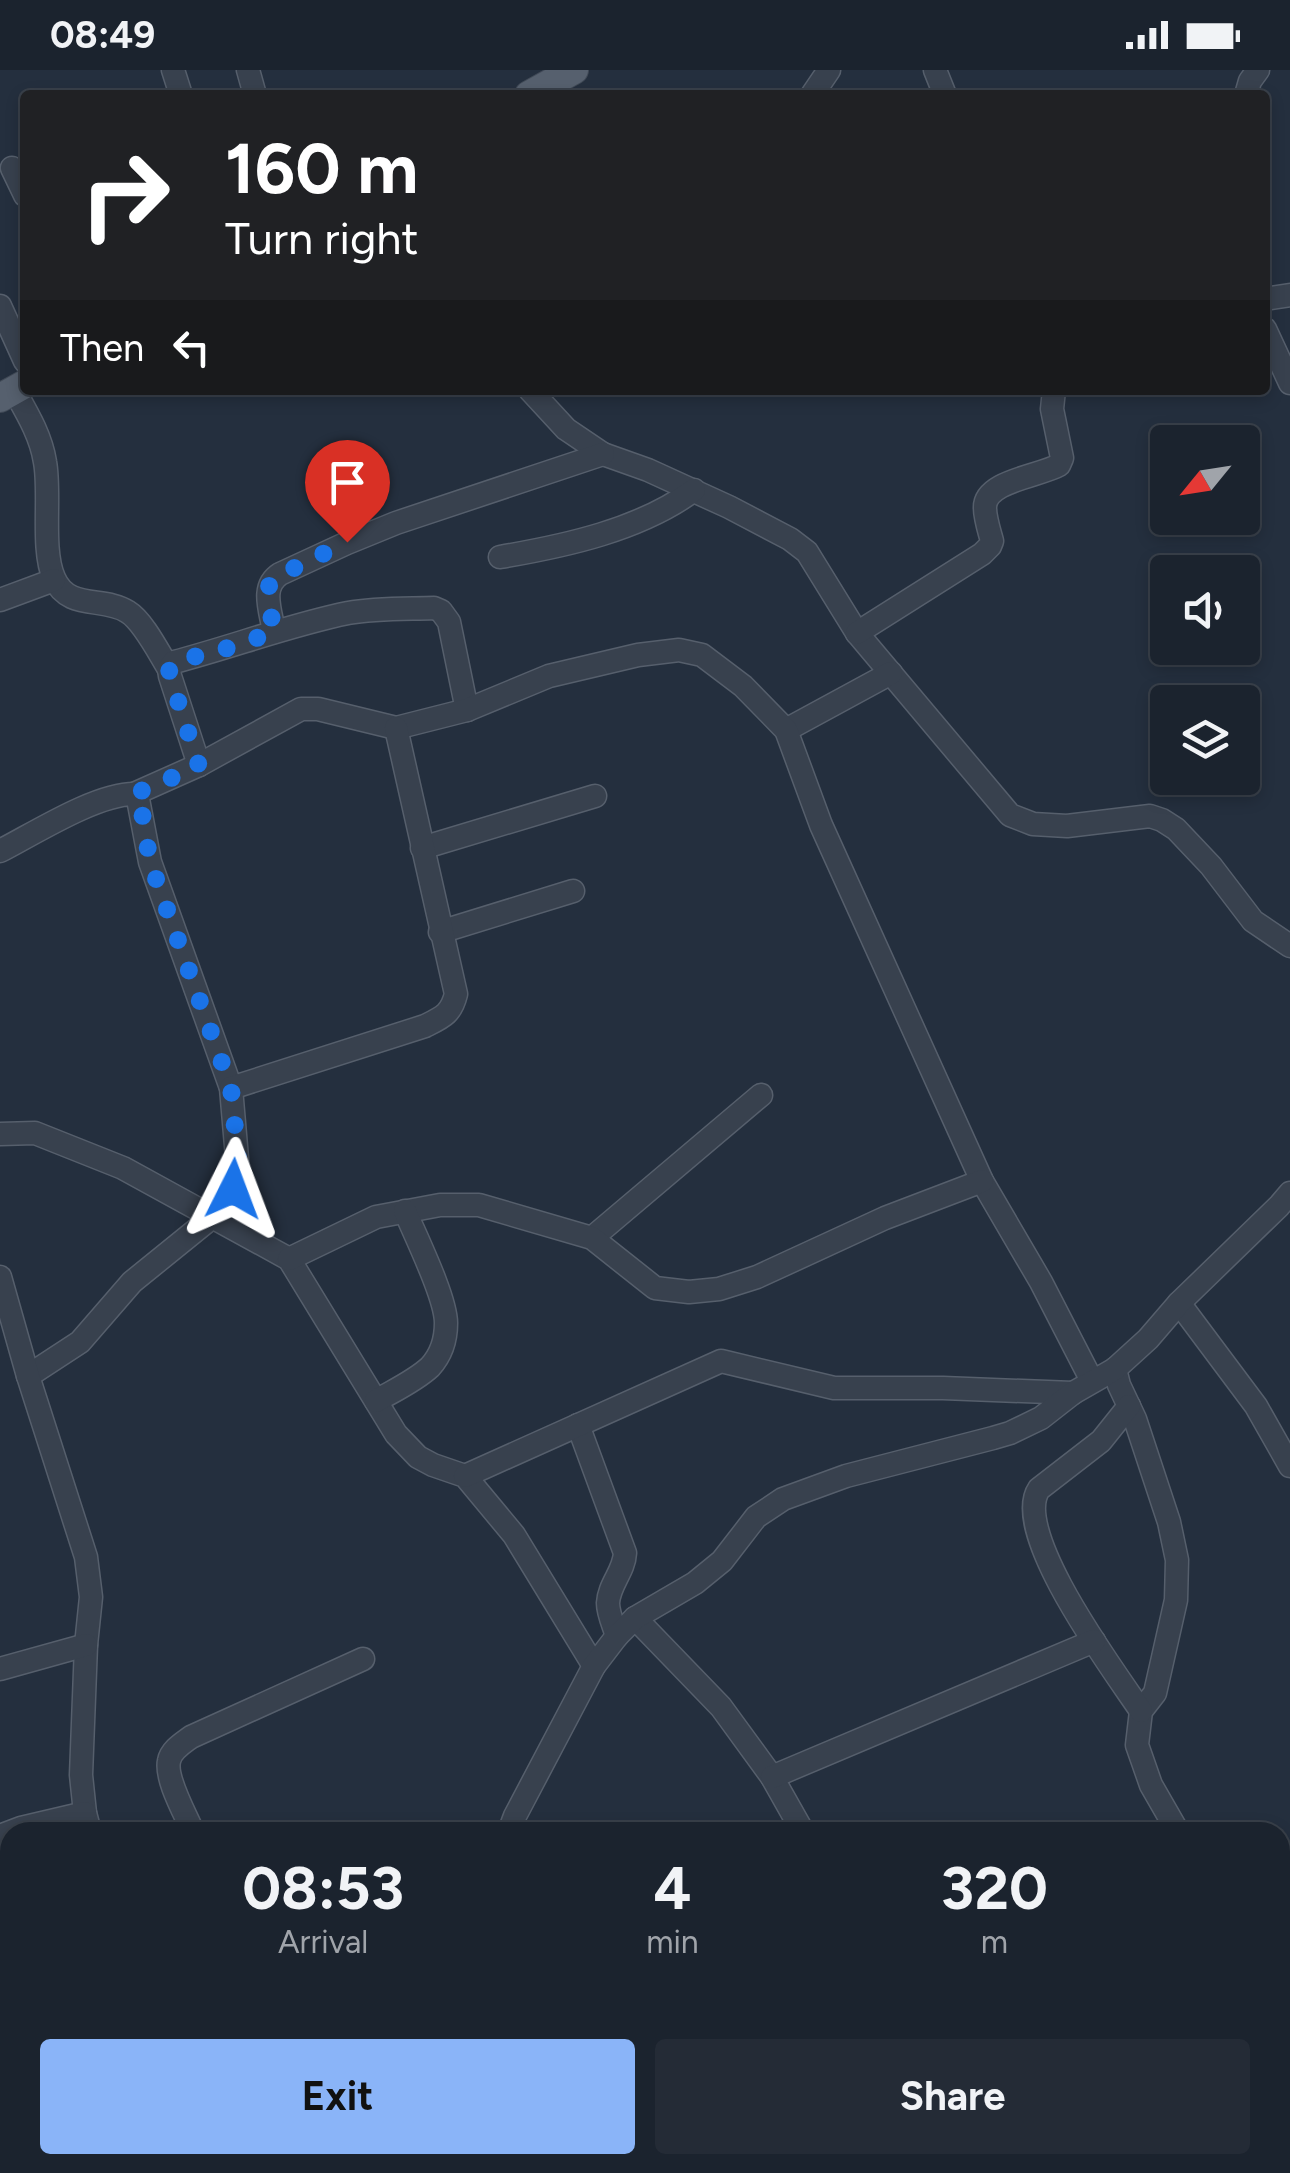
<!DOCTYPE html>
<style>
:root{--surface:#1b232e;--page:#242b36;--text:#f1f3f6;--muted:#a0a4aa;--line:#39404a;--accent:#8ab4f8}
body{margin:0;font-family:Figtree,sans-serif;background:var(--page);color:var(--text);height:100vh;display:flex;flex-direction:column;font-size:38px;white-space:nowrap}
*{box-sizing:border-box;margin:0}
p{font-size:32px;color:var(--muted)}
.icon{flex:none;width:55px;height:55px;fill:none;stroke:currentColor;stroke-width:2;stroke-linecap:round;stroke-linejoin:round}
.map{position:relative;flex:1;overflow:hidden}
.sheet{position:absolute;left:0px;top:1752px;width:1290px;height:352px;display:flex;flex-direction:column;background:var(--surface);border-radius:30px 30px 0 0;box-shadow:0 5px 15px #0003,0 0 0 2px var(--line)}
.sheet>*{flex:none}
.top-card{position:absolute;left:20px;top:20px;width:1250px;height:305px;border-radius:10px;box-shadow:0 5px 15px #0003,0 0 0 2px var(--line);background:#202124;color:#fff;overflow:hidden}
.needle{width:65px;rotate:240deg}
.fabs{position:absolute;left:1150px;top:355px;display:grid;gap:20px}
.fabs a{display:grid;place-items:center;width:110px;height:110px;border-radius:10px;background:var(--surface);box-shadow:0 5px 15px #0003,0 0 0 2px var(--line);font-size:50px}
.pin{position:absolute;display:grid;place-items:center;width:85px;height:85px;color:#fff;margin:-102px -42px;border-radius:50% 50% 50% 0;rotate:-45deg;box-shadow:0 0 10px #0007}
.pin .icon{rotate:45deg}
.me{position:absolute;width:110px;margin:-55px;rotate:3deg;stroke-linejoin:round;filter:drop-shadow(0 0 8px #0008)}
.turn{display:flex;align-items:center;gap:35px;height:210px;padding:0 40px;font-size:45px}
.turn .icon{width:130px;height:130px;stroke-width:2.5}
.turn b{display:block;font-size:70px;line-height:85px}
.then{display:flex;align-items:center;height:95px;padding:0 40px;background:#0003;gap:20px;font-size:38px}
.eta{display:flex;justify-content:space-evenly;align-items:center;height:170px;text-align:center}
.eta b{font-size:60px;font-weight:700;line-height:70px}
.cta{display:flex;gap:20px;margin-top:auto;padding:20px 40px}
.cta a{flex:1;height:115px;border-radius:10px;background:var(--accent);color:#111;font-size:40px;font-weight:700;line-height:115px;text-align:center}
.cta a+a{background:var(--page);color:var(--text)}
.status{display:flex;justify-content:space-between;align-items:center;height:70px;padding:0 50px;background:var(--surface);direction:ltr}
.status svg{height:28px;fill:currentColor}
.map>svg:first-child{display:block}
</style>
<div class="status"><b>08:49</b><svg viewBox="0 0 49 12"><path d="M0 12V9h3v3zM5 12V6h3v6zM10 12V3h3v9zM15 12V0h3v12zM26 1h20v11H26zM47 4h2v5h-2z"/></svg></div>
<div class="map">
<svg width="1290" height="2103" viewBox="0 0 1290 2103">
<rect width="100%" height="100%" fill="#242f3e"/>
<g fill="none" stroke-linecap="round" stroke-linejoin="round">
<g stroke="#565f6c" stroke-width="25">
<g id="minor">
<path d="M173 0 181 25"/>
<path d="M248 0 255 25"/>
<path d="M935 0 945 25"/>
<path d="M812 25 829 0"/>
<path d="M1246 25 1250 11 1258 0"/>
<path d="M12 98 25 125"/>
<path d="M1265 229 1290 225"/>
<path d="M0 236 25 291"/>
<path d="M1265 259 1290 313"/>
<path d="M14 320C27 343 41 366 45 392 51 424 41 479 54 508 68 541 104 526 128 542 143 551 159 583 169 599"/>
<path d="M530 320 566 359 603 384 648 400 729 437 790 469 807 482 857 563 1010 745 1033 754 1067 756 1150 746 1162 750 1176 759 1211 796 1253 851 1290 876"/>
<path d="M500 487C565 476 640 460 694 420"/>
<path d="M0 530 54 510"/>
<path d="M274 562C271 541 260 517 280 504L347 473 396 453 603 384"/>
<path d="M857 563 982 484 990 476 992 471C989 460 985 448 985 438 984 411 1040 406 1059 395L1062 388 1052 339 1054 320"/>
<path d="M786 660 891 603"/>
<path d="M199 695 170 606 169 599 174 592C232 577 289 555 348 543 376 538 406 539 434 538L441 541 449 552 467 640"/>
<path d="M134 724 199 695 301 639H318L396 658 467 640 549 606 638 585 679 580 702 585 743 616 786 660 821 755 982 1111 1041 1212 1092 1311"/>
<path d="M422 778 595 726"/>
<path d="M0 781C35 763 96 724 134 724L138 729 150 792 231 1018 237 1088V1105L229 1128 211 1148 132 1212 80 1272 28 1306"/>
<path d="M440 862 573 821"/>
<path d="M231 1018 425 956C443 947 451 944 456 924L396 658"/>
<path d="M0 1064 35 1063 123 1098 289 1189 396 1364 418 1387 433 1395 465 1406 514 1465 594 1596"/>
<path d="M592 1168 761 1025"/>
<path d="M289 1189 376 1147 440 1135H479L592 1168 655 1218 689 1222 719 1219 757 1207 885 1148 982 1111"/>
<path d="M0 1207 28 1306 86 1487 91 1527 86 1575 81 1705 85 1743 90 1762"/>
<path d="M1179 1233 1256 1336 1290 1396"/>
<path d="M1115 1299 1119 1315 1135 1349 1169 1452 1177 1490 1176 1530 1155 1623 1141 1641 1137 1675 1151 1715 1178 1762"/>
<path d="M376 1331C393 1321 415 1311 430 1297 441 1285 446 1269 446 1253 446 1228 416 1167 405 1141"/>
<path d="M1129 1336 1101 1371 1039 1419C1010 1462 1115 1602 1141 1641"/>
<path d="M578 1355 625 1483C624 1502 609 1514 608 1533 608 1544 614 1556 617 1566"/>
<path d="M465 1406 721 1291 834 1318H943L1073 1323"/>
<path d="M635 1548 721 1637 772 1707 803 1762"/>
<path d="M0 1599 86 1575"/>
<path d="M772 1707 1094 1571"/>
<path d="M193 1762C186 1745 165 1709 169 1691 171 1680 183 1673 191 1667L363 1589"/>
<path d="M509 1762 515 1746 594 1596 617 1566 635 1548 695 1513 722 1491 756 1447 783 1429 846 1406 993 1368 1010 1363 1041 1348 1073 1323 1115 1299 1148 1269 1179 1233 1279 1136 1290 1123"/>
<path d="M0 1766 21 1758 85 1743"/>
<path d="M1280 1811 1290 1805"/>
<path d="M0 1971 10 1994"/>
<path d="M42 2095 44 2103"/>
<path d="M177 2095 180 2103"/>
<path d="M314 2095 317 2103"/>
<path d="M616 2095 617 2103"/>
<path d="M784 2103 797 2095"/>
</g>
</g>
<g stroke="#414a57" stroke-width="30">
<g id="major">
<path d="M529 25 574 0"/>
<path d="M0 328 25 314"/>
<path d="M1280 1995 1290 1989"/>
<path d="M1087 2103 1101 2095"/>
</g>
</g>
<use href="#minor" stroke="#38414e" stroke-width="22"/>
<use href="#major" stroke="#56606e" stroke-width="28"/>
</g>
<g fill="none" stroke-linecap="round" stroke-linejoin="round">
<path stroke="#1a73e8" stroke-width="18" stroke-dasharray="0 32.4" d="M233 1119 237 1105 238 1088 231 1018 150 792 141 736 134 724 199 696 170 606 169 599 174 592 228 578 274 562 267 521 272 509 347 472"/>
</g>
</svg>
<div class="fabs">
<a><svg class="needle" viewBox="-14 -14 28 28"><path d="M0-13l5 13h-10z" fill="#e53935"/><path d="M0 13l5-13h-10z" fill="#a0a4aa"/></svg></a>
<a><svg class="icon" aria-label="sound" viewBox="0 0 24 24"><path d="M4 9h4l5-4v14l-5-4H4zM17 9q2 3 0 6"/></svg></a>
<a><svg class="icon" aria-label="layers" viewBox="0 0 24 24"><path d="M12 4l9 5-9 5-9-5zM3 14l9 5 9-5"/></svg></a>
</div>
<div class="pin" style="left:347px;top:472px;background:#d93025"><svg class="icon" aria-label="arrive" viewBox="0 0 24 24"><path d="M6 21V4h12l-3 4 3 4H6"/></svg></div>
<svg class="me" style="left:233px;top:1119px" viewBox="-20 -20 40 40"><path d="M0-17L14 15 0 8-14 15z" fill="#1a73e8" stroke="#fff" stroke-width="4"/></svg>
<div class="top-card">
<div class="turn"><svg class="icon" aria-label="right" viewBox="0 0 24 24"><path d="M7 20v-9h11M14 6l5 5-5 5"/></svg><div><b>160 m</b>Turn right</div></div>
<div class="then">Then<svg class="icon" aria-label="left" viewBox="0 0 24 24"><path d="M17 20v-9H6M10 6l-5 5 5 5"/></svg></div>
</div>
<section class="sheet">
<div class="eta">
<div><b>08:53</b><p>Arrival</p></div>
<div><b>4</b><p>min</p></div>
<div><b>320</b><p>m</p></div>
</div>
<div class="cta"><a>Exit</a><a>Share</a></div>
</section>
</div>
